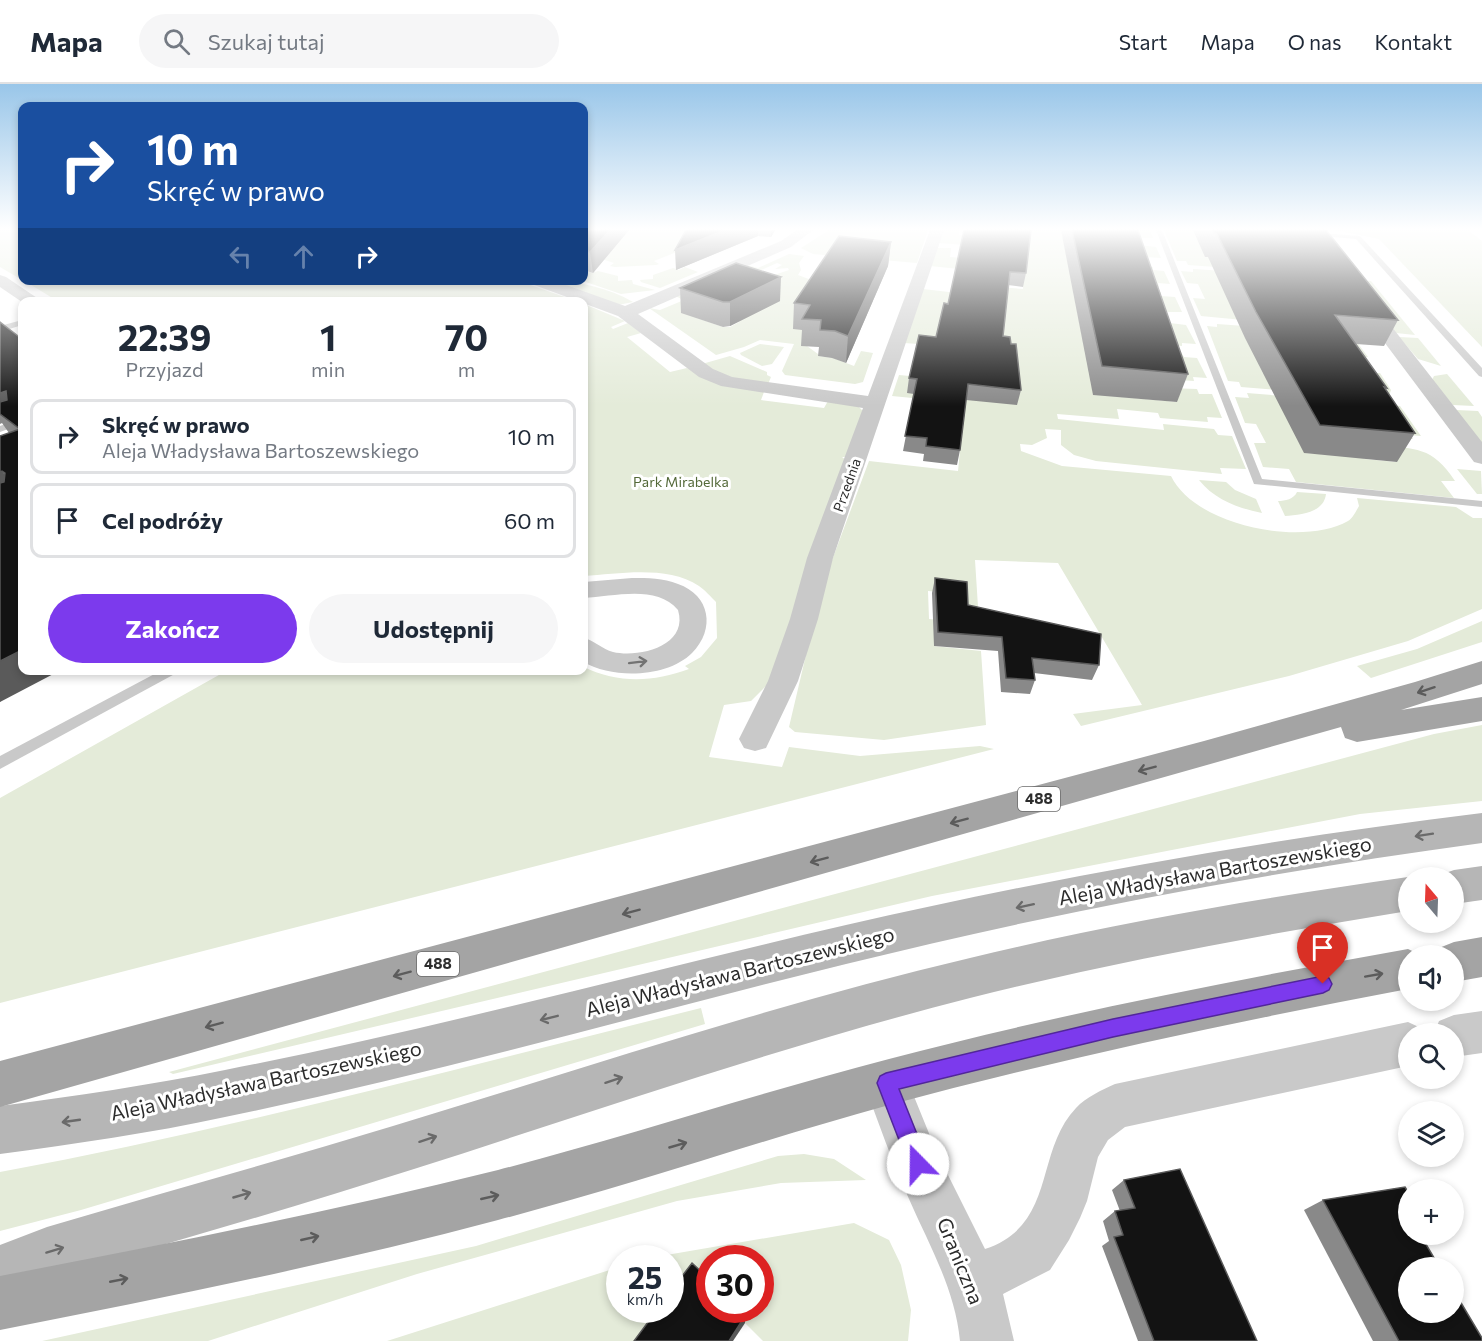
<!DOCTYPE html>
<html lang="pl">
<meta charset="utf-8">
<style>
:root{--surface:#fff;--page:#f6f6f7;--text:#1f2937;--muted:#747a83;--line:#e0e1e3;--accent:#7c3aed}
body{margin:0;font-family:Commissioner,sans-serif;background:var(--page);color:var(--text);height:100vh;display:flex;flex-direction:column;font-size:22px;white-space:nowrap}
*{box-sizing:border-box;margin:0}
p{font-size:20px;color:var(--muted)}
.icon{flex:none;width:33px;height:33px;fill:none;stroke:currentColor;stroke-width:2;stroke-linecap:round;stroke-linejoin:round}
.map{position:relative;flex:1;overflow:hidden}
.sheet{position:absolute;left:18px;top:213px;width:570px;height:378px;display:flex;flex-direction:column;background:var(--surface);border-radius:12px;box-shadow:0 3px 9px #0003}
.sheet>*{flex:none}
.guide{position:absolute;left:18px;top:18px;width:570px;height:183px;border-radius:12px;box-shadow:0 3px 9px #0003;background:#1a4fa0;color:#fff;overflow:hidden}
.needle{width:39px;rotate:341deg}
.controls{position:absolute;left:1398px;top:783px;display:grid;gap:12px}
.controls a{display:grid;place-items:center;width:66px;height:66px;border-radius:50%;background:var(--surface);box-shadow:0 3px 9px #0003;font-size:30px}
.speed{position:absolute;left:606px;top:1161px;display:flex;gap:12px;font-size:30px;font-weight:700;text-align:center}
.speed>*{display:grid;place-content:center;width:78px;height:78px;border-radius:50%;background:var(--surface);box-shadow:0 3px 9px #0003;line-height:1}
.speed small{font-size:15px;font-weight:400}
.speed .limit{border:9px solid #d22;background:#fff;color:#111}
.pin{position:absolute;display:grid;place-items:center;width:51px;height:51px;color:#fff;margin:-62px -26px;border-radius:50% 50% 50% 0;rotate:-45deg;box-shadow:0 0 6px #0007}
.pin .icon{rotate:45deg}
.me{position:absolute;width:66px;margin:-33px;rotate:338deg;stroke-linejoin:round;filter:drop-shadow(0 0 4px #0008)}
.turn{display:flex;align-items:center;gap:21px;height:126px;padding:0 30px;font-size:27px}
.turn .icon{width:78px;height:78px;stroke-width:2.5}
.turn b{display:block;font-size:42px;line-height:51px}
.lanes{display:flex;align-items:center;height:57px;padding:0 30px;background:#0003;justify-content:center;gap:30px;direction:ltr}
.lanes .off{opacity:.35}
.eta{display:flex;justify-content:space-evenly;align-items:center;height:102px;text-align:center}
.eta b{font-size:36px;font-weight:700;line-height:42px}
.action{display:flex;gap:12px;margin-top:auto;padding:12px 30px}
.action a{flex:1;height:69px;border-radius:36px;background:var(--accent);color:#fff;font-size:24px;font-weight:700;line-height:69px;text-align:center}
.action a+a{background:var(--page);color:var(--text)}
ul{padding:0;list-style:none}
li{display:flex;align-items:center;gap:18px;height:75px;margin:0 12px 9px;padding:0 18px;border:3px solid var(--line);border-radius:12px}
li div{flex:1}
li b{display:block;font-size:22px}
li em{font-style:normal}
header{display:flex;align-items:center;gap:36px;box-sizing:border-box;height:84px;padding:0 30px;background:var(--surface);border-bottom:2px solid var(--line)}
header strong{font-size:28px}
nav{display:flex;gap:33px;margin-inline-start:auto;font-size:21px}
.search{width:420px;height:54px;background:var(--page);display:flex;align-items:center;gap:15px;box-sizing:border-box;padding:0 21px;border-radius:33px;color:var(--muted);font-size:22px}
.map>svg:first-child{display:block}
</style>
<header>
<strong>Mapa</strong>
<div class="search"><svg class="icon" aria-label="search" viewBox="0 0 24 24"><circle cx="10" cy="10" r="6"/><path d="M15 15l6 6"/></svg>Szukaj tutaj</div>
<nav><a>Start</a><a>Mapa</a><a>O nas</a><a>Kontakt</a></nav>
</header>
<div class="map">
<svg width="1482" height="1257" viewBox="0 0 1482 1257">
<rect width="100%" height="100%" fill="#fff"/>
<g fill="#e4ebd9" fill-rule="evenodd">
<path d="M0 146H22V196L0 183Z"/>
<path d="M621 146H732L654 177 659 180 656 181 615 183 610 182 614 179 584 169V156Z"/>
<path d="M829 146H928L917 179 813 170 801 164Z"/>
<path d="M942 146H960L959 151H963L1028 146H1150L1153 154H1112L1113 158 1156 163 1161 174 1131 172 1129 182 1153 183V186L1164 187 1170 200 1158 199 1159 203 1125 201 1126 205 1161 208V212L1175 213 1182 228H1144L1146 236 1186 241 1196 260 1182 259V262L1142 259 1143 265 1181 268 1184 273 1197 274 1207 294 1193 293 1194 297 1164 295 1092 310 1177 318 1175 310 1167 304 1197 305 1199 310H1212L1222 334 1207 333 1208 338 1160 334 1158 329 1117 325 1119 335 1057 330 1058 335 1164 346 1163 340 1214 345 1218 351 1232 352 1246 385 1220 384 1222 390 1096 377 1074 371 1061 361V346L1045 345 1047 354 1032 361 1020 360 1021 367 1062 382 1171 392C1195 442 1302 463 1348 437 1353 434 1356 427 1359 422L1357 414 1456 423 1473 434H1482V525L1408 557 1289 592 1081 642 1073 630 1142 621 1058 479 975 476 980 554 934 551V562L981 567 986 641 884 656 795 648 789 643 822 503 869 377 958 387 964 326 943 317 892 312 899 291 910 292 947 262 904 259 923 205 949 208 960 212 984 202 1023 205V199L959 185 930 182 937 164H951L950 173 987 176 981 162 938 159ZM928 507 964 510V538L929 535Z"/>
<path d="M1164 146H1251L1195 151 1197 155 1202 156 1230 174 1300 189 1188 181 1186 177H1177Z"/>
<path d="M1334 146H1468L1482 157V263L1379 155Z"/>
<path d="M789 170 804 172 799 179 801 186 798 191 822 200 794 244 809 247 801 262H807L818 270V272L833 274 854 282 861 267 873 269 863 298 855 300 785 291 782 287 794 260 760 256 744 263 716 271 649 224 660 226 684 216 675 212 677 211 687 214 697 234 723 243H730L739 238 771 192 789 186 788 184 775 185 782 181 777 179 739 196 743 183 747 181 758 184Z"/>
<path d="M685 183 698 188 660 204 641 198 640 196 653 195V191L673 184 679 186Z"/>
<path d="M1193 185 1303 192 1340 245 1201 232 1193 214 1205 215 1198 200 1187 199 1181 187 1193 188Z"/>
<path d="M584 186 592 189 598 187 618 192V197L632 196 633 200 655 206 621 210 583 197Z"/>
<path d="M550 196C578 197 609 204 633 218L618 221Z"/>
<path d="M1354 196 1371 197 1415 251 1396 249Z"/>
<path d="M519 197 576 217 59 218 23 196Z"/>
<path d="M584 220 625 237 611 243 613 245 628 239 641 249 627 253 670 288 687 284 722 301 764 308 761 316 824 324 828 317 857 321 864 328 848 373H842L846 376 770 598 751 617 724 621 709 673 782 683 789 663 860 672 980 662 994 665 0 919V714L226 587 584 586V583C618 600 654 598 689 585L685 582 701 573 717 554 716 518C711 513 705 506 699 502 667 481 619 490 584 492Z"/>
<path d="M1217 240 1341 249 1354 254 1368 273 1259 281 1263 289 1294 291 1380 289 1391 306 1389 312 1385 315 1241 303 1239 298 1228 297 1207 242 1217 243Z"/>
<path d="M1399 253 1418 254 1441 282 1418 275Z"/>
<path d="M760 260 784 263 772 280 762 282 741 271 740 269Z"/>
<path d="M730 272 767 288V291L771 293 768 300 729 294 702 280Z"/>
<path d="M1447 290 1474 322 1453 321 1432 296 1434 292Z"/>
<path d="M1247 309 1400 322 1421 352 1410 351 1413 355 1381 352 1297 355 1305 369 1363 373 1365 375 1396 378 1377 361C1416 365 1432 362 1455 397H1441L1454 414 1296 398 1289 385 1263 383 1254 359H1266L1256 340 1245 339 1235 313 1249 314Z"/>
<path d="M1456 326 1478 327 1482 333V359Z"/>
<path d="M1457 385 1481 387 1482 410H1477Z"/>
<path d="M1199 396 1226 398 1235 406 1256 415 1262 429C1238 424 1215 416 1199 396Z"/>
<path d="M1297 408 1326 410C1324 429 1300 431 1285 432L1278 417C1285 417 1294 415 1297 408Z"/>
<path d="M1482 537V558L1371 594 1357 582 1417 565Z"/>
<path d="M1482 641V717L1360 730 932 812 173 990 169 988 1434 650Z"/>
<path d="M701 924 705 940 81 1126 0 1147V1088C236 1044 468 982 701 924Z"/>
<path d="M804 1070 834 1075 866 1096 781 1099 677 1117 417 1190 208 1257H42L476 1162 778 1072Z"/>
<path d="M854 1139 889 1156 901 1181 911 1226 908 1257H763L732 1226H760V1174H710L709 1203 671 1218 670 1174H649Z"/>
<path d="M619 1183 620 1226H665L642 1257H387Z"/>
</g>
<g fill="none" stroke-linecap="round" stroke-linejoin="round">
<g fill="#c9c9c9" fill-rule="evenodd">
<path d="M1156 146H1162L1262 395 1482 417V423L1254 400Z"/>
<path d="M1308 148 1360 152 1482 284V293L1479 292 1356 155 1310 151Z"/>
<path d="M22 236V241L0 248V242Z"/>
<path d="M22 334V340L0 348V342Z"/>
<path d="M162 586H182L0 685V672Z"/>
</g>
<g fill="#c9c9c9" fill-rule="evenodd">
<path d="M797 146H813L791 163 638 230 713 285 732 293 868 312 930 146H944L833 474 818 535 798 597 766 664 755 667 744 664 739 655 768 597 790 535 807 474 863 324 721 302 699 293 618 232 529 199 527 196H552L625 222 781 157Z"/>
<path d="M0 191 6 193 43 218H22L0 203Z"/>
<path d="M1364 214 1370 215 1482 358V380L1474 378 1358 223 1355 219 1358 215Z"/>
<path d="M632 494C648 494 663 494 678 500 710 511 716 545 692 569 667 594 612 595 584 578V554C595 557 602 565 613 568 639 574 689 562 678 526 656 500 613 513 584 514V498Z"/>
<path d="M1482 927V969L1454 973V950H1434L1439 937 1454 931Z"/>
<path d="M1408 938 1423 945 1425 950H1408V982L1125 1043 1108 1056 1098 1073 1087 1117 1080 1134 1069 1156 1050 1186 1003 1210 1014 1257H960C955 1205 930 1163 909 1115 892 1077 878 1038 864 999L870 983 886 977 902 983 937 1069 985 1165C1057 1141 1034 1068 1076 1024 1086 1013 1102 1006 1115 1000Z"/>
</g>
<g fill="#b6b6b6" fill-rule="evenodd">
<path d="M1482 729V759C1268 788 1056 828 846 880 639 931 434 990 225 1033 151 1049 75 1060 0 1070V1022C75 1012 151 1001 225 986 434 945 639 889 846 841 1056 793 1268 755 1482 729Z"/>
<path d="M1482 782V816L1454 820V794H1439L1440 791 1454 786Z"/>
<path d="M1408 793 1411 794H1408V827C1261 851 1114 878 970 914 782 962 598 1026 414 1085 292 1124 169 1159 47 1195L0 1215V1161L47 1143C162 1109 278 1077 393 1042 585 984 775 920 970 874 1115 839 1261 814 1408 793Z"/>
</g>
<g fill="#a4a4a4" fill-rule="evenodd">
<path d="M1482 577V600L1401 626 1482 613V637L1357 658 1345 654 1341 643 0 1023V977L1204 657 1415 598Z"/>
<path d="M1482 853V893L1454 898V872H1436L1439 864 1454 858Z"/>
<path d="M1408 865 1423 872H1408V905C1234 938 1060 975 889 1021 758 1057 629 1102 498 1136 333 1180 167 1213 0 1246V1192C167 1160 333 1127 498 1086 629 1052 758 1009 889 975 1060 930 1234 896 1408 865Z"/>
</g>
</g>
<g fill="#898989">
<path d="M584 146H629L593 189 584 186Z"/>
<path d="M686 146H775L771 153 758 152 676 186Z"/>
<path d="M964 146 1026 189 1023 203 1008 201 1003 252 1011 260 1021 306 1017 321 966 316 960 366 957 381 923 377 924 370 903 367 914 310 907 309 909 294 936 253 948 220Z"/>
<path d="M1061 146H1138L1188 290 1177 318 1093 311Z"/>
<path d="M1193 146H1326L1398 236 1384 262 1356 260 1387 304 1385 306 1415 349 1397 378 1304 369 1245 254 1208 173H1205Z"/>
<path d="M891 158 888 182 846 279 832 274 818 272 819 263 801 262 802 246 793 245 794 219Z"/>
<path d="M680 204 780 217 730 242 723 243 681 229Z"/>
<path d="M0 238 22 255V586L0 618V352L9 349 2 339 0 340Z"/>
<path d="M935 494 968 521 1099 581 1092 596 1034 589 1035 596 1030 610 1001 608 998 567 934 562 932 509Z"/>
<path d="M1124 1096 1257 1257H1138L1102 1162 1109 1157 1103 1137 1115 1127H1120L1112 1106Z"/>
<path d="M1323 1116 1408 1150 1482 1257H1373L1304 1126Z"/>
</g>
<g fill="#5a5a5a">
<path d="M610 146H629L593 189 590 168Z"/>
<path d="M725 146H758V152L676 186 675 166Z"/>
<path d="M771 146H775L771 153Z"/>
<path d="M891 158 888 182 846 279 848 252Z"/>
<path d="M781 193 780 217 730 242V218Z"/>
<path d="M6 307 22 331 0 330V309Z"/>
<path d="M2 387 21 414 0 422V388Z"/>
<path d="M22 566V586H61L0 618V577Z"/>
<path d="M745 1232V1239L733 1257H729Z"/>
</g>
<g fill="#131313" stroke="#5a5a5a" stroke-width="1.5">
<path d="M584 146H610L590 168 584 165Z"/>
<path d="M686 146H725L675 166Z"/>
<path d="M964 146H1031L1026 189 1010 188 1003 252 1010 253 1011 260H1016L1021 306 968 300 960 366 926 362 927 354 905 352 917 295 909 294 919 251 936 253 944 219 948 220Z"/>
<path d="M1072 146H1138L1188 290 1102 282Z"/>
<path d="M1212 146H1326L1398 236 1335 231 1387 304 1384 303 1415 349 1320 341 1256 228 1217 150 1214 149Z"/>
<path d="M839 152 891 158 848 252 835 247 820 246 821 236 802 235 810 221 794 219Z"/>
<path d="M736 179 781 193 730 218H723L680 204Z"/>
<path d="M0 238 22 255V566L0 577V399L4 398 5 389 2 387 0 388V352L20 345 0 330V318L7 316 6 307 0 309Z"/>
<path d="M935 494 967 498 968 521 1101 550 1099 581 1032 574 1035 596 1006 594 1002 553 938 548Z"/>
<path d="M1180 1085 1257 1257H1154L1114 1153 1123 1151 1115 1127 1135 1124 1124 1096Z"/>
<path d="M1405 1103 1408 1108V1150H1420L1440 1184H1408V1228H1454V1207L1482 1254V1257H1399L1323 1116Z"/>
<path d="M692 1179 710 1196V1226H738L745 1232 729 1257H634L657 1226H670V1208Z"/>
</g>
<defs><path id="oneway-shaft" d="M-6 0H5M1.5-3L5.5 0L1.5 3" fill="none" stroke-width="1.6" stroke-linecap="round" stroke-linejoin="round" transform="scale(1.5)"/></defs>
<use stroke="#737373" href="#oneway-shaft" transform="translate(638 578) rotate(-7)"/>
<g stroke="#5c5c5c">
<use href="#oneway-shaft" transform="translate(1426 606) rotate(162)"/>
<use href="#oneway-shaft" transform="translate(1147 685) rotate(165)"/>
<use href="#oneway-shaft" transform="translate(959 737) rotate(165)"/>
<use href="#oneway-shaft" transform="translate(819 776) rotate(165)"/>
<use href="#oneway-shaft" transform="translate(631 828) rotate(165)"/>
<use href="#oneway-shaft" transform="translate(402 890) rotate(165)"/>
<use href="#oneway-shaft" transform="translate(1374 891) rotate(-10)"/>
<use href="#oneway-shaft" transform="translate(214 941) rotate(165)"/>
<use href="#oneway-shaft" transform="translate(678 1061) rotate(-16)"/>
<use href="#oneway-shaft" transform="translate(490 1113) rotate(-13)"/>
<use href="#oneway-shaft" transform="translate(310 1154) rotate(-13)"/>
<use href="#oneway-shaft" transform="translate(119 1196) rotate(-11)"/>
</g>
<g stroke="#6a6a6a">
<use href="#oneway-shaft" transform="translate(1424 751) rotate(171)"/>
<use href="#oneway-shaft" transform="translate(1025 822) rotate(168)"/>
<use href="#oneway-shaft" transform="translate(549 934) rotate(166)"/>
<use href="#oneway-shaft" transform="translate(614 996) rotate(-18)"/>
<use href="#oneway-shaft" transform="translate(71 1037) rotate(172)"/>
<use href="#oneway-shaft" transform="translate(428 1055) rotate(-18)"/>
<use href="#oneway-shaft" transform="translate(242 1111) rotate(-16)"/>
<use href="#oneway-shaft" transform="translate(55 1166) rotate(-17)"/>
</g>
<linearGradient id="sky" x2="0" y2="1"><stop stop-color="#99c6e9"/><stop offset="0.45" stop-color="#fff"/><stop offset="1" stop-color="#fff" stop-opacity="0"/></linearGradient>
<rect width="1482" height="322" fill="url(#sky)"/>
<path fill="#7c3aed" stroke="#51269a" stroke-width="1.5" d="M1323 892 1329 894 1332 900 1329 906 1323 909 1113 953 899 1005 929 1080 926 1087 918 1090 911 1087 877 999 880 992 886 989 1113 935Z"/>
<g text-anchor="middle" stroke-width="6" stroke-linejoin="round" paint-order="stroke">
<g font-size="14" fill="#546939" stroke="#fff">
<text x="681" y="403">Park Mirabelka</text>
</g>
<g font-size="14" fill="#2c2c2c" stroke="#fff">
<text transform="translate(847 401) rotate(-70)" y="5">Przednia</text>
</g>
<g fill="#fff" stroke="#6b6b6b" stroke-width="1.5">
<rect x="1018" y="703" width="42" height="24" rx="4.5"/>
<rect x="417" y="868" width="42" height="24" rx="4.5"/>
</g>
<g font-size="15" font-weight="bold" fill="#2c2c2c">
<text x="1039" y="720">488</text>
<text x="438" y="885">488</text>
</g>
<g font-size="20" fill="#2c2c2c" stroke="#fff">
<text transform="translate(1215 787) rotate(-10)" y="7">Aleja Władysława Bartoszewskiego</text>
<text transform="translate(740 888) rotate(-14)" y="7">Aleja Władysława Bartoszewskiego</text>
<text transform="translate(266 997) rotate(-12)" y="7">Aleja Władysława Bartoszewskiego</text>
<text transform="translate(960 1177) rotate(68)" y="7">Graniczna</text>
</g>
</g>
</svg>
<div class="controls">
<a><svg class="needle" viewBox="-14 -14 28 28"><path d="M0-13l5 13h-10z" fill="#e53935"/><path d="M0 13l5-13h-10z" fill="#747a83"/></svg></a>
<a><svg class="icon" aria-label="sound" viewBox="0 0 24 24"><path d="M4 9h4l5-4v14l-5-4H4zM17 9q2 3 0 6"/></svg></a>
<a><svg class="icon" aria-label="search" viewBox="0 0 24 24"><circle cx="10" cy="10" r="6"/><path d="M15 15l6 6"/></svg></a>
<a><svg class="icon" aria-label="layers" viewBox="0 0 24 24"><path d="M12 4l9 5-9 5-9-5zM3 14l9 5 9-5"/></svg></a>
<a>+</a>
<a>−</a>
</div>
<div class="speed"><div>25<small>km/h</small></div><div class="limit">30</div></div>
<div class="pin" style="left:1323px;top:900px;background:#d93025"><svg class="icon" aria-label="arrive" viewBox="0 0 24 24"><path d="M6 21V4h12l-3 4 3 4H6"/></svg></div>
<svg class="me" style="left:918px;top:1080px" viewBox="-20 -20 40 40"><circle r="19" fill="#fff"/><path d="M0-13L10 11 0 6-10 11z" fill="#7c3aed"/></svg>
<div class="guide">
<div class="turn"><svg class="icon" aria-label="right" viewBox="0 0 24 24"><path d="M7 20v-9h11M14 6l5 5-5 5"/></svg><div><b>10 m</b>Skręć w prawo</div></div>
<div class="lanes"><svg class="icon off" aria-label="left" viewBox="0 0 24 24"><path d="M17 20v-9H6M10 6l-5 5 5 5"/></svg><svg class="icon off" aria-label="ahead" viewBox="0 0 24 24"><path d="M12 20V5M6 11l6-6 6 6"/></svg><svg class="icon" aria-label="right" viewBox="0 0 24 24"><path d="M7 20v-9h11M14 6l5 5-5 5"/></svg></div>
</div>
<section class="sheet">
<div class="eta">
<div><b>22:39</b><p>Przyjazd</p></div>
<div><b>1</b><p>min</p></div>
<div><b>70</b><p>m</p></div>
</div>
<ul>
<li><svg class="icon" aria-label="right" viewBox="0 0 24 24"><path d="M7 20v-9h11M14 6l5 5-5 5"/></svg><div><b>Skręć w prawo</b><p>Aleja Władysława Bartoszewskiego</p></div><em>10 m</em></li>
<li><svg class="icon" aria-label="arrive" viewBox="0 0 24 24"><path d="M6 21V4h12l-3 4 3 4H6"/></svg><div><b>Cel podróży</b></div><em>60 m</em></li>
</ul>
<div class="action"><a>Zakończ</a><a>Udostępnij</a></div>
</section>
</div>
